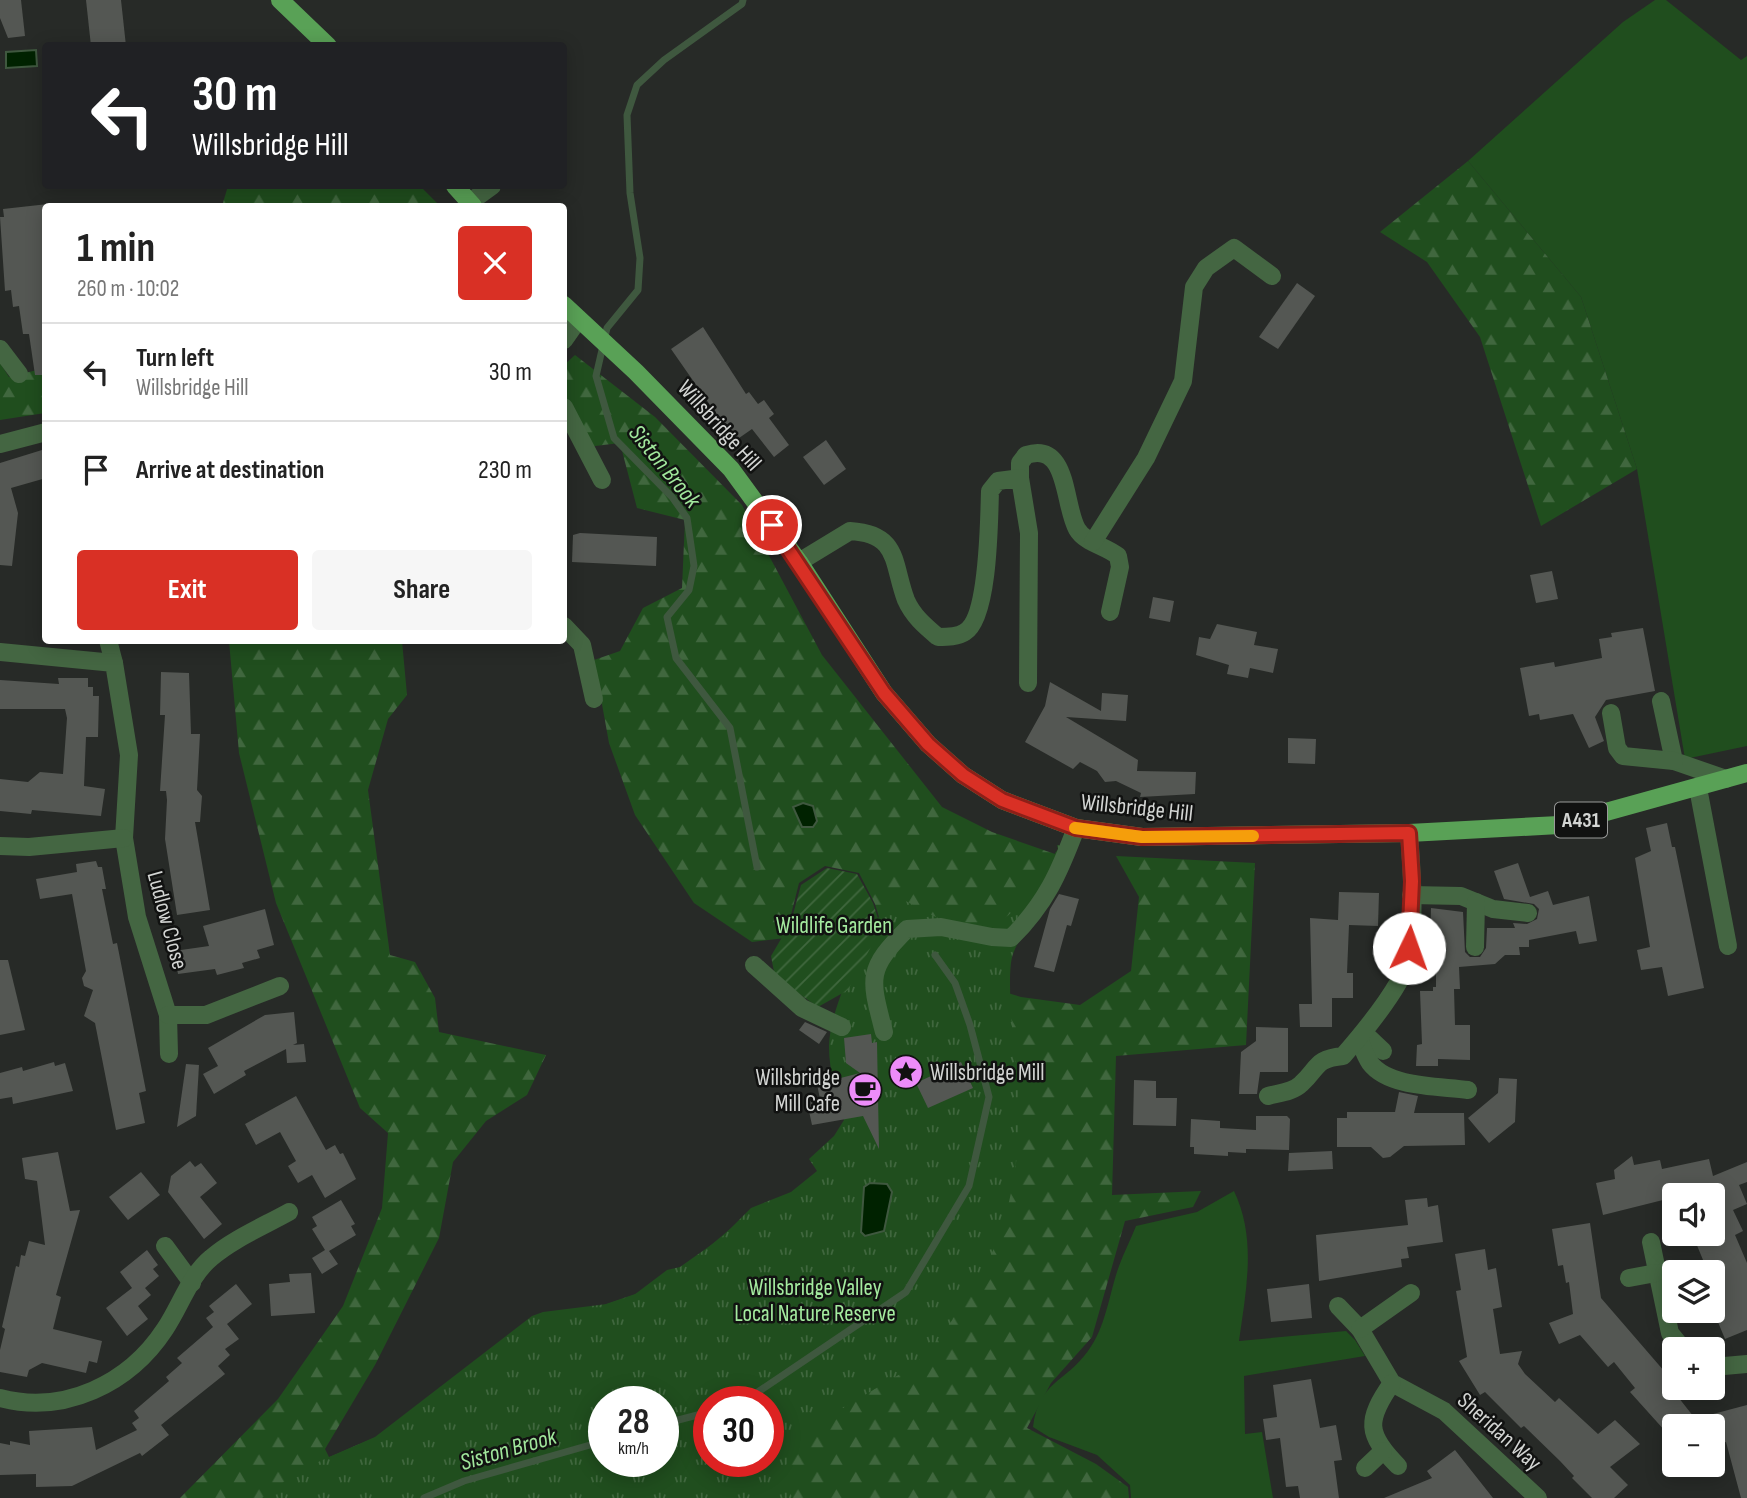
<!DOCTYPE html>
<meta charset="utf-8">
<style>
:root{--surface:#fff;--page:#f6f6f6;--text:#222;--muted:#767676;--line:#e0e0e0;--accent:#d93025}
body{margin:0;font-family:"Sofia Sans Condensed",sans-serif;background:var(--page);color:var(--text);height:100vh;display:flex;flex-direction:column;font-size:26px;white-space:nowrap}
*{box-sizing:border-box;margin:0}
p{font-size:23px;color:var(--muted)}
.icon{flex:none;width:38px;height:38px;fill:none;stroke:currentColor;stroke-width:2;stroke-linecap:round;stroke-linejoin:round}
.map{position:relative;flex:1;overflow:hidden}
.drawer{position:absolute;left:42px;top:203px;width:525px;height:441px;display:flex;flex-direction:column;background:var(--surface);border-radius:7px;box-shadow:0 4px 18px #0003}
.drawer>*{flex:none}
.guide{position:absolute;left:42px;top:42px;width:525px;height:147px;border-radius:7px;box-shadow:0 4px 18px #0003;background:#202124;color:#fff;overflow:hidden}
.buttons{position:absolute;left:1662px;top:1183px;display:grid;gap:14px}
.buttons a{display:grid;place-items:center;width:63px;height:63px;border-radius:7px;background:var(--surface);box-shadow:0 4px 18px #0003;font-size:35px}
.speed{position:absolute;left:588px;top:1386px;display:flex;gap:14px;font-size:35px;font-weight:700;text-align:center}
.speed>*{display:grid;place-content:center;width:91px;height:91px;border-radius:50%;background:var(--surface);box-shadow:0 4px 18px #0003;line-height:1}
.speed small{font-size:18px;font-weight:400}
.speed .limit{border:10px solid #d22;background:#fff;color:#111}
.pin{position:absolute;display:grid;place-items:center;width:60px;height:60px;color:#fff;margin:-30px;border:4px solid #fff;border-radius:50%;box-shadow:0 2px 7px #0007}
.me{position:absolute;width:77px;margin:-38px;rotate:3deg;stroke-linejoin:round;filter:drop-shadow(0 0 5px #0008)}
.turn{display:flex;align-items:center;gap:24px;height:147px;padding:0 35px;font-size:32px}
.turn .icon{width:91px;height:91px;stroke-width:2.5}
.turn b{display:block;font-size:49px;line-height:60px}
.round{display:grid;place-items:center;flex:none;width:74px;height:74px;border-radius:7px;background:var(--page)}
.head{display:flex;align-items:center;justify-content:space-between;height:119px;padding:0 35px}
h1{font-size:42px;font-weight:700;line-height:52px}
.cta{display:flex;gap:14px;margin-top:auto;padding:14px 35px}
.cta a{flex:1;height:80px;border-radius:7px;background:var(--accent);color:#fff;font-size:28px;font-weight:700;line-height:80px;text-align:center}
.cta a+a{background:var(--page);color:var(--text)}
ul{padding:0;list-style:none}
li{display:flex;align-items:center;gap:21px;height:98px;padding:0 35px;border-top:2px solid var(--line)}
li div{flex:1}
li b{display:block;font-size:26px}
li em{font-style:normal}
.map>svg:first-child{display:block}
</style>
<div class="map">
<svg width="1747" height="1498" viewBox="0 0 1747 1498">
<defs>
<pattern id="forest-firs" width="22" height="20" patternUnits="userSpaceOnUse" patternTransform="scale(1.75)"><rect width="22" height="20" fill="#204e1e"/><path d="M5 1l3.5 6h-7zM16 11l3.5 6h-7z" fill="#40673e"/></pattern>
<pattern id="park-tufts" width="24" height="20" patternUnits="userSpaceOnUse" patternTransform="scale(1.75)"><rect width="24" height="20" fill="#204e1e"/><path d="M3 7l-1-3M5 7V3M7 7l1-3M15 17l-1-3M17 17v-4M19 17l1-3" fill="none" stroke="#40673e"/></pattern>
<pattern id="garden-furrows" width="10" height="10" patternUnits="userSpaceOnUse" patternTransform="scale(1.75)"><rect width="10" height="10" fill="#204e1e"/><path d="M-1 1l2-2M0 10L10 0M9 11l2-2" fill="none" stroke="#40673e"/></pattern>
</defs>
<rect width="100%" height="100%" fill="#272a27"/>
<g fill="#204e1e">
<path d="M1655 0H1666L1741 60 1747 56V746L1685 759 1637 469 1581 297 1468 161 1623 22Z"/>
<path d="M1234 1191C1257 1239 1246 1290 1239 1341L1346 1331 1355 1340 1365 1356 1244 1376 1245 1434 1262 1432 1273 1498H1131L1130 1485 1097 1455 1049 1437 1033 1427C1039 1381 1065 1383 1088 1351 1106 1327 1109 1294 1119 1266 1124 1252 1131 1239 1136 1226L1197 1212Z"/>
</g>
<g fill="url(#forest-firs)" fill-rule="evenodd">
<path d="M1468 161 1581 297 1637 469 1541 526 1480 337 1427 262 1380 232Z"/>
<path d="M228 186H420L440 206H222Z"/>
<path d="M575 355 655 417 742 505 822 655 942 807 992 832 1055 854 987 987 1021 997 1080 1005 1131 971 1139 897 1116 856 1255 863 1246 1045 1116 1056 1112 1195 1201 1191 1193 1207 1125 1221 1092 1337 1051 1383 1027 1428 1096 1464 1128 1487 1129 1498H180L278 1399 343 1306 382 1208 388 1133 360 1108 276 903 239 753 229 641H402L407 695 388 719 368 790 390 955 415 962 435 998 439 1032 546 1055 527 1095 486 1121 453 1162 439 1238 375 1365 325 1449 329 1457 395 1429 606 1304 641 1292 686 1266 754 1209 801 1188 890 1127 882 927 875 904 859 873 825 866 799 883 785 938 752 942 694 903 635 815 609 743 594 660 620 651 643 608 682 588 685 520 637 508 620 443 587 447 564 398V365ZM604 1402H663V1461H604ZM709 1402H768V1461H709Z"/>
<path d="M0 363 9 377 45 368V413L0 420Z"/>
</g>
<path fill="url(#park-tufts)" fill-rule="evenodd" d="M1057 845 1074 848 1069 864C1054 888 1022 929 1013 954 1006 972 1013 1043 1016 1065 1025 1144 1014 1226 970 1294 954 1317 939 1342 918 1361 884 1392 752 1438 793 1498H262L300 1470 375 1437 532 1316 543 1312 607 1304 634 1295 667 1270 680 1267 721 1238 751 1208 791 1192 817 1171 809 1159 834 1136 844 1120C837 1096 829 1072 829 1046 830 1004 869 928 894 894 993 953 999 936 1058 849ZM604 1402H663V1461H604ZM709 1402H768V1461H709Z"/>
<path fill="url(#garden-furrows)" d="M827 868 857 874 873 903 881 928 848 990 818 1007 775 977 771 956 791 922 801 885Z"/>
<g fill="#020" stroke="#3f583f" stroke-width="2">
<path d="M36 50 37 66 6 68V52Z"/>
<path d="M803 803 813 806 817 821 813 827H802L793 807Z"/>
<path d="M870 1183 887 1184 892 1192 884 1231 865 1236 861 1232 864 1187Z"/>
</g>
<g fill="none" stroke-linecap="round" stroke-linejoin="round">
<g stroke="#3f583f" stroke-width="7">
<path d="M743 0 742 4 664 60 637 85 627 115 630 193 640 258 638 290 607 328 596 376 614 438 672 497 687 518 694 566 689 590 667 617 676 658 730 728 757 867"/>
<path d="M743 1402 906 1292 969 1186 989 1097 970 1025 955 983 935 955"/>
<path d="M663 1424 709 1412"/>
<path d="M424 1498 464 1481 604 1441"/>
</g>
</g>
<g fill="#545753">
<path d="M0 0H21L25 36 8 38 0 18Z"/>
<path d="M86 0H121L126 46H91Z"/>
<path d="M57 203 46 206 42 218 46 248V375H35L29 334H23L19 306 13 307 11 290 5 291 0 217H4L3 209Z"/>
<path d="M1297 283 1315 296 1278 349 1259 337Z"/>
<path d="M703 327 746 394 749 392 758 404 764 400 774 414 769 418 789 445 774 457 752 429 729 445 718 429 724 425 671 349Z"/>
<path d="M826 440 846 469 824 485 803 457Z"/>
<path d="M42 450 46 478 11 488 18 513 12 566 0 565V463Z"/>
<path d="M580 533 657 537 656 566 572 562 573 535Z"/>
<path d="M1552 571 1558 599 1536 603 1530 575Z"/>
<path d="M1153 597 1174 601 1170 622 1149 618Z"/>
<path d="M1217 624 1257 632 1254 645 1278 649 1273 673 1250 668 1248 678 1227 674 1229 665 1196 655 1199 637 1210 639Z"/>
<path d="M1643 628 1655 691 1606 700 1595 717 1604 741 1589 748 1573 714 1540 720 1539 714 1529 716 1520 668 1554 662 1555 667 1602 658 1599 639 1612 637 1611 633Z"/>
<path d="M161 672 189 673 191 734H200L197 790 202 796 200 822H195L210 910 177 915 165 839 167 800 166 791H160L165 715H160Z"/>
<path d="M58 678H88V687H93V696H99L98 737H86L84 786 105 789 101 816 32 810 31 814 0 811V779L28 782 40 772 63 774 67 718 65 709H0V680L59 684Z"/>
<path d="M1050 682 1101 711 1102 693 1128 695 1126 721 1066 717 1138 760 1137 771 1196 772 1195 794 1140 797 1141 793 1116 781 1105 782 1097 771 1080 762 1073 769 1025 742 1045 706Z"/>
<path d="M1288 738 1316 739 1315 764 1288 763Z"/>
<path d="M1667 823 1672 847H1675L1704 988 1668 996 1662 967 1641 970 1637 950 1650 947 1635 858 1651 851 1646 828Z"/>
<path d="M96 861 98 867H102L106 889H102L113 944 117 943 146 1091 139 1093 145 1123 116 1130 95 1023 84 1016 93 990 84 986 82 978 86 971 72 894 40 899 36 879 77 872 76 864Z"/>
<path d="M1518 863 1530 897 1548 891 1553 905 1589 896 1597 941 1579 944 1576 931 1529 940V947H1519L1520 955H1505L1495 964 1459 967 1460 989H1454L1455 1025H1470V1060L1438 1059V1066H1416L1417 1045 1422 1044 1420 991H1433V987H1436V942H1430L1431 908 1463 912 1465 952 1470 957H1480L1486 948 1487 928H1515L1513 923 1527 924 1537 919 1539 909 1534 904 1504 899 1494 871Z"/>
<path d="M1339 892 1379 893 1378 926 1349 925 1347 973H1353V998H1332V1027H1300L1299 1004H1312L1310 918 1338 920Z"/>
<path d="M1059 894 1079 899 1071 926 1067 925 1054 972 1034 967 1050 909Z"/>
<path d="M265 909 274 945 257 950 260 958 242 963 244 968 217 975 215 969 178 974 174 951 209 946 203 926Z"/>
<path d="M0 960H8L25 1030 0 1035Z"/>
<path d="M294 1012 297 1043 293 1045 304 1044 306 1062 287 1063 286 1049 244 1071 246 1075 214 1094 203 1074 218 1066 208 1048 265 1015Z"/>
<path d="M805 1022 827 1032 819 1044 799 1030Z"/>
<path d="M1256 1027 1288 1028V1072H1260L1257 1094H1239L1241 1052 1256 1041Z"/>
<path d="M871 1034 872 1043 877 1042 879 1149 863 1116 812 1125 807 1102 820 1099 817 1084 860 1073 846 1063 844 1038Z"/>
<path d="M54 1062 55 1066 65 1063 73 1091 13 1104 12 1097 0 1099V1073L22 1067 23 1071Z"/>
<path d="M961 1062 973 1088 928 1108 916 1083Z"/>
<path d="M186 1064 199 1065 196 1116 177 1127Z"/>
<path d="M1499 1078 1517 1079 1515 1122 1489 1143 1468 1118 1498 1093Z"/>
<path d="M1134 1080 1156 1081V1098H1177L1176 1126 1133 1125Z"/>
<path d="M1399 1092 1418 1096 1414 1113H1464L1465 1145 1404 1146 1390 1157 1383 1158 1371 1147H1337V1118H1347V1112H1395Z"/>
<path d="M296 1096 326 1150 335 1145 340 1154 343 1153 356 1179 325 1198 312 1175 298 1183 288 1166 296 1161 280 1132 256 1145 245 1124Z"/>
<path d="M1256 1116H1287L1290 1119 1289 1150 1246 1149V1153L1228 1152V1156L1194 1154V1147H1190L1191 1119 1220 1121V1128L1256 1130Z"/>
<path d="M1332 1151 1333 1169 1288 1171 1289 1153Z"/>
<path d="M58 1152 70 1211 80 1210 56 1295 61 1297 53 1329 102 1341 97 1363 89 1361 86 1373 42 1363 29 1370 27 1377 0 1372V1350L5 1329 2 1327 16 1266 19 1267 21 1255 25 1256 29 1241 45 1245 37 1181 25 1179 22 1158Z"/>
<path d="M1632 1156 1634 1165 1660 1160 1662 1169 1709 1159 1713 1176 1747 1162V1182L1739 1185 1747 1204 1733 1210 1743 1231 1735 1235 1747 1263V1330L1725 1339 1713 1310V1272H1708L1696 1243 1713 1235V1228L1722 1225 1713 1205V1195H1709L1707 1189 1603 1215 1596 1183 1615 1179 1614 1170Z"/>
<path d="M190 1161 195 1167 201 1163 217 1183 200 1197 222 1224 204 1239 168 1192 171 1176Z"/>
<path d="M141 1172 160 1195 128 1220 109 1197Z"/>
<path d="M1427 1198 1428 1207 1438 1205 1443 1242 1407 1247 1409 1258 1401 1259 1402 1267 1319 1281 1316 1235 1408 1225 1405 1200Z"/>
<path d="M341 1200 355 1224 351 1226 356 1235 329 1251 338 1264 322 1274 312 1258 325 1250 312 1229 317 1226 312 1217Z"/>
<path d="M1590 1223 1601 1298 1671 1379 1667 1383 1701 1426H1675V1442L1630 1392 1635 1388 1614 1362 1608 1367 1580 1335 1559 1344 1549 1323 1573 1314 1569 1282 1566 1283 1563 1265 1558 1266 1552 1229Z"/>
<path d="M1485 1249 1488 1270 1496 1268 1502 1307 1493 1309 1500 1354 1522 1351 1518 1364 1525 1374 1555 1402 1559 1398 1598 1434 1615 1420 1640 1444 1610 1467 1628 1485 1614 1498H1592L1572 1478 1574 1476 1560 1461 1524 1426 1521 1428 1485 1392 1480 1395 1459 1361 1467 1357 1456 1291 1461 1290 1455 1254Z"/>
<path d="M147 1250 158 1265 153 1269 159 1276 145 1288 151 1295 138 1306 148 1319 127 1336 106 1308 132 1288 120 1272Z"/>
<path d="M311 1273 315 1313 271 1316 269 1284 290 1282 289 1274Z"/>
<path d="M236 1284 252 1304 227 1324 239 1339 225 1349 230 1355 218 1366 225 1374 161 1425 169 1435 142 1456 140 1453 72 1486 36 1487V1474L0 1475V1443L10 1445V1441L30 1445 29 1431 92 1427 96 1450 137 1430 132 1423 139 1418 134 1411 169 1381 166 1377 182 1363 177 1358 213 1327 206 1318 214 1312 209 1306Z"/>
<path d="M1309 1284 1312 1318 1271 1322 1267 1289Z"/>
<path d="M1311 1379 1320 1428 1336 1425 1342 1460 1334 1461 1339 1498H1300L1298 1486 1286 1487 1280 1438 1266 1440 1263 1419 1277 1417 1273 1385Z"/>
<path d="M1747 1405V1498H1741L1726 1442 1713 1446V1414Z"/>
<path d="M1455 1450 1493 1498H1384L1432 1478 1427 1471Z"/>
</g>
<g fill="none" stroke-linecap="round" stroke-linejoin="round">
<g stroke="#446642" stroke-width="18">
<path d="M470 202 492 186"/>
<path d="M564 340 578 320"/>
<path d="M0 349 19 374"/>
<path d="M564 407 602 480"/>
<path d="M0 444 46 432"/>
<path d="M1020 478V463L1026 455C1069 441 1063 504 1077 529 1085 543 1106 546 1118 556L1120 567 1110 612"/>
<path d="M1093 542 1146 458 1183 381 1194 287 1206 268 1234 248 1272 276"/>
<path d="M799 562 850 531C900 534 892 563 906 600 913 616 925 626 938 637 947 637 958 637 965 632 989 618 989 519 990 491L998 481 1020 478 1029 533 1028 683"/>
<path d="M564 626 582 645 594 699"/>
<path d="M108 640 114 663"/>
<path d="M0 652 114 663 129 755 124 838 137 917 168 1015 169 1054"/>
<path d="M1661 701 1674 761 1726 779"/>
<path d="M1611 713 1617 748 1623 756 1674 761"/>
<path d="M1698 788 1728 946"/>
<path d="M0 846 29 847 124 838"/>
<path d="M1411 895 1461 896 1493 909 1528 913"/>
<path d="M1475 947 1476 902"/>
<path d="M754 965 802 1008 842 1027"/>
<path d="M168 1015H206L280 986"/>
<path d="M884 1032C870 978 866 970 907 929L941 927 992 937 1011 938C1046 903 1059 873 1076 828"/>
<path d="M1364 1033 1383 1051"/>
<path d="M1359 1038C1362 1046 1365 1056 1370 1063 1389 1088 1440 1086 1468 1090"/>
<path d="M1268 1096C1279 1093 1293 1092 1301 1084 1319 1068 1314 1059 1343 1056 1363 1033 1383 1009 1398 983 1419 945 1412 875 1409 833"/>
<path d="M1651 1242 1670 1333 1683 1349"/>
<path d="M165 1246 192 1283"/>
<path d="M1629 1278 1656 1273"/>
<path d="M1338 1306 1360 1329 1392 1383 1444 1411 1538 1498"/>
<path d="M1360 1329 1411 1293"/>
<path d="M1713 1367 1747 1364"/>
<path d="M1392 1383C1366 1420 1366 1434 1398 1466"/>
<path d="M0 1398C64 1415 129 1384 165 1329 180 1307 190 1275 211 1258 233 1239 264 1226 289 1212"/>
<path d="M1365 1468 1383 1451"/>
</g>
<g stroke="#59a156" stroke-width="18">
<path d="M280 0 328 46"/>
<path d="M455 186 473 206"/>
<path d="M564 305 636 372 731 469 799 562 884 693 928 744 963 775 1002 800 1076 828 1142 837 1409 833 1559 825 1747 773"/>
</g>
</g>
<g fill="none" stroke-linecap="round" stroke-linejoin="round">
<g stroke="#8d1f18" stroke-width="18">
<path id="route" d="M772 525 884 693 928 744 963 775 1002 800 1076 828 1142 837 1409 833 1412 881 1409 948"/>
</g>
<use href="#route" stroke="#d93025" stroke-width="12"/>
<path stroke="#f59e0b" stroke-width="12" d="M1075 828 1142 837 1253 836"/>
</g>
<defs>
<g id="sight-disc" transform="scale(1.75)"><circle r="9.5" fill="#ed8cf9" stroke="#111211"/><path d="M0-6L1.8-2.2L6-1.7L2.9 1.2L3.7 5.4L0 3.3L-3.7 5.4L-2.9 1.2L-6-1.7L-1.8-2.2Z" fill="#111"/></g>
<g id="cafe-disc" transform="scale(1.75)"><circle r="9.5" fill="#ed8cf9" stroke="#111211"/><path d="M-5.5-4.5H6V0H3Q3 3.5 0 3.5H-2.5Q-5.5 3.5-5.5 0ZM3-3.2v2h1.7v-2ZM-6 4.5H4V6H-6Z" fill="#111"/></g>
</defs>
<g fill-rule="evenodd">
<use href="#sight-disc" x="906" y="1072"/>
<use href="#cafe-disc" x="865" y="1090"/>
</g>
<g text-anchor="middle" stroke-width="5" stroke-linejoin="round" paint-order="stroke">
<rect fill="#111211" stroke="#999a99" stroke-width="2" x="1555" y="802.5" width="52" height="35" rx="5"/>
<g font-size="21" font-weight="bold" fill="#d3d5d3">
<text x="1581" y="827">A431</text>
</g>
<g font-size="23" fill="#d3d5d3" stroke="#111211">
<text transform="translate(720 425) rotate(48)" y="8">Willsbridge Hill</text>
<text transform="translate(1137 807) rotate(6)" y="8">Willsbridge Hill</text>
<text transform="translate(168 920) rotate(75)" y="8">Ludlow Close</text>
<text transform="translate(1500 1431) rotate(42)" y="8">Sheridan Way</text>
</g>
<g font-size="23" fill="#a4eb9f" stroke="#111211">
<text x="834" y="933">Wildlife Garden</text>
<text x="815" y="1295">Willsbridge Valley<tspan x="815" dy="26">Local Nature Reserve</tspan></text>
</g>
<g font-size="23" fill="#d3d5d3" stroke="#111211" text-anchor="start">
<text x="930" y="1080">Willsbridge Mill</text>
<text x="840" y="1085" text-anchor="end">Willsbridge<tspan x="840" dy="26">Mill Cafe</tspan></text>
</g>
<g font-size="24" font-style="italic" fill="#a1e79c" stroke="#111211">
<text transform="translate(665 466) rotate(51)" y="8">Siston Brook</text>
<text transform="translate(508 1449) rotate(-16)" y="8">Siston Brook</text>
</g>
</g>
</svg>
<div class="buttons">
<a><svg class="icon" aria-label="sound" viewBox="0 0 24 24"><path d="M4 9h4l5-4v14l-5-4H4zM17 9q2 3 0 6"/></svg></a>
<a><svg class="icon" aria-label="layers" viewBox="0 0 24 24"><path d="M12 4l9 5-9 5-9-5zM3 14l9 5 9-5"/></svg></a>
<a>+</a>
<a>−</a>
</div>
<div class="speed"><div>28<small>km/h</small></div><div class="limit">30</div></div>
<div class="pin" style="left:772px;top:525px;background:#d93025"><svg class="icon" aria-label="arrive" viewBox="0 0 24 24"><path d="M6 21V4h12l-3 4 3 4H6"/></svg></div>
<svg class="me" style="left:1409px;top:948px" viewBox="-20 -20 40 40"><circle r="19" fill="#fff"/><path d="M0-13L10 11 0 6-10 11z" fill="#d93025"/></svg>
<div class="guide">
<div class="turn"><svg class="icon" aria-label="left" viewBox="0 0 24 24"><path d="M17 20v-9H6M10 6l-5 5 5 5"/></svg><div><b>30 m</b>Willsbridge Hill</div></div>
</div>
<section class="drawer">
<div class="head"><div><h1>1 min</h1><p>260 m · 10:02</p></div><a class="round" style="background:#d93025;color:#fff"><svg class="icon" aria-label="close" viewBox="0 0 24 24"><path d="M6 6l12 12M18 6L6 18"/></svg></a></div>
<ul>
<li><svg class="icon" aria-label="left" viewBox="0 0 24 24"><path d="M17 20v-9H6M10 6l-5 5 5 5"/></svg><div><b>Turn left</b><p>Willsbridge Hill</p></div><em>30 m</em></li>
<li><svg class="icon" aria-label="arrive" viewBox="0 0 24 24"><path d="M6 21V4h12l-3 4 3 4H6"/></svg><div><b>Arrive at destination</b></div><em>230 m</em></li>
</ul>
<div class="cta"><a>Exit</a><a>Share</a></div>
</section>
</div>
